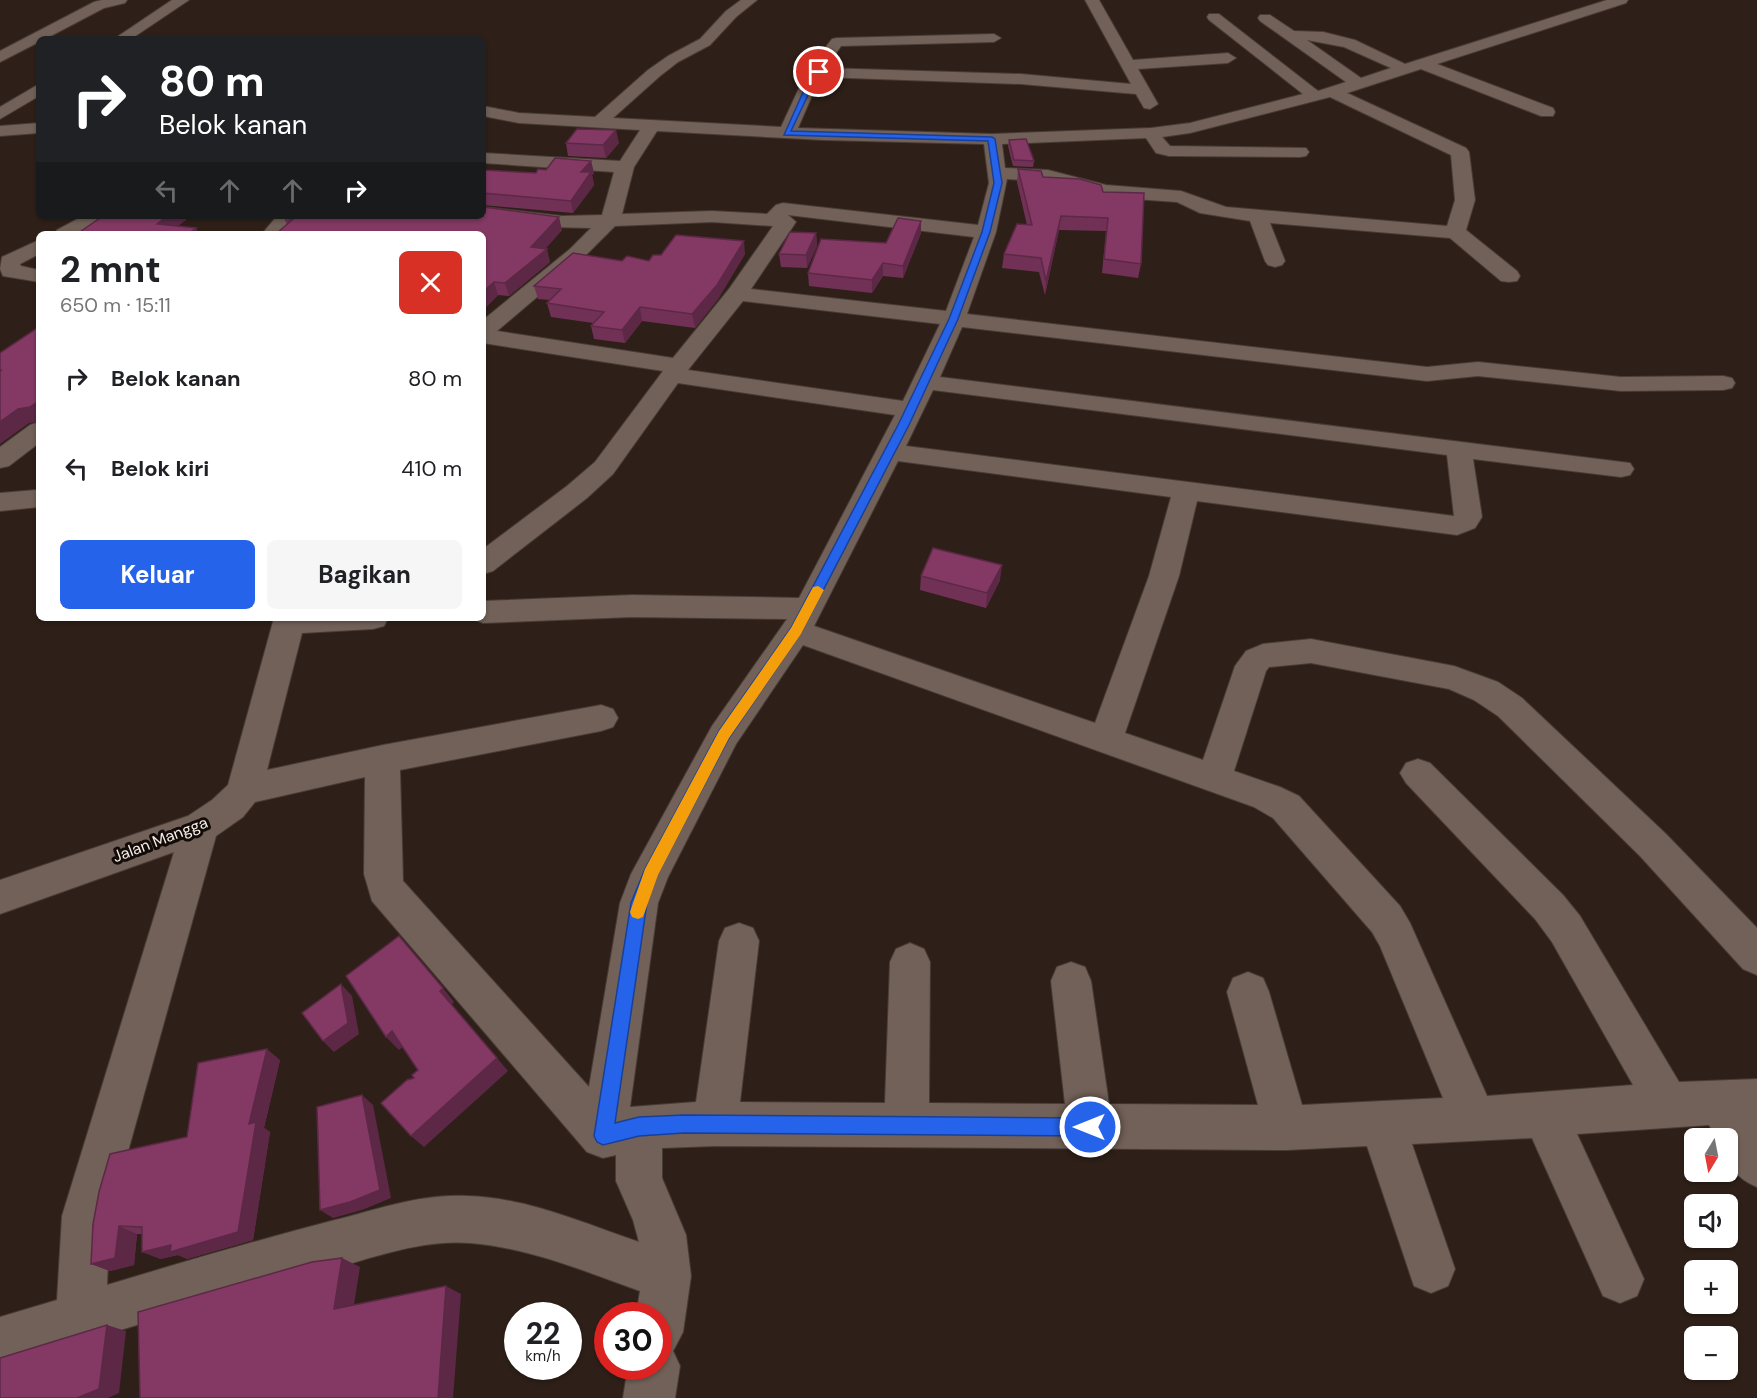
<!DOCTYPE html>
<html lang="id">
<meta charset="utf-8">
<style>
:root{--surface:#fff;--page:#f6f6f6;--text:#202124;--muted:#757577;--accent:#2563eb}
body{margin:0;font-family:"DM Sans",sans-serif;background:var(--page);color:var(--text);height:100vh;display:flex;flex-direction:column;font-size:22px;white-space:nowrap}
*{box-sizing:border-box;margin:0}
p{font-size:20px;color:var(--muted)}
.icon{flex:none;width:33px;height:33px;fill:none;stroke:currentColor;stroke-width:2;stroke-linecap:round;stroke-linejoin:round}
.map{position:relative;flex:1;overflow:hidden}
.panel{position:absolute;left:36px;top:231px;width:450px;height:390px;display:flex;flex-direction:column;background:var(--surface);border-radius:9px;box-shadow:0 2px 4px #0004}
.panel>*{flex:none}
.guide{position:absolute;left:36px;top:36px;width:450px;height:183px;border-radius:9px;box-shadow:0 2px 4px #0004;background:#202124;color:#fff;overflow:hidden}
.needle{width:39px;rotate:190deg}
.controls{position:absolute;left:1684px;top:1128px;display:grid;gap:12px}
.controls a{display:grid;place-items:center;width:54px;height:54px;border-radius:9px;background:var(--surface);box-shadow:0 2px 4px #0004;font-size:30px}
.speed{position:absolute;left:504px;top:1302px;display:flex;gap:12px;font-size:30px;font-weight:700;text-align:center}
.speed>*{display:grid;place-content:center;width:78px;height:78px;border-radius:50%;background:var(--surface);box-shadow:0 2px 4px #0004;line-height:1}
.speed small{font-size:15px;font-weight:400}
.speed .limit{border:9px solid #d22;background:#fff;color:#111}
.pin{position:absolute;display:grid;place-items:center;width:51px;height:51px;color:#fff;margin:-26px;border:3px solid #fff;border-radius:50%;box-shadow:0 2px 6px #0007}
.me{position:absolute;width:66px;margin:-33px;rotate:270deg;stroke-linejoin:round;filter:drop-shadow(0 0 4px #0008)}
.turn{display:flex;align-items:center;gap:21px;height:126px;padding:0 24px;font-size:27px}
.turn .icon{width:78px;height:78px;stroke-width:2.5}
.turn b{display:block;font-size:42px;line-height:51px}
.lanes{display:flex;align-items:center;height:57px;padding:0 24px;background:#0003;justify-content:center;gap:30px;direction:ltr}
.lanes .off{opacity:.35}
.round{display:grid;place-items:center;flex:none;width:63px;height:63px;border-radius:9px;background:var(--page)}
.headline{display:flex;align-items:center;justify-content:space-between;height:102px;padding:0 24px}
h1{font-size:36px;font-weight:700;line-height:45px}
.primary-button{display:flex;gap:12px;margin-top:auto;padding:12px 24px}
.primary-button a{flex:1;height:69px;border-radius:9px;background:var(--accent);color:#fff;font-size:24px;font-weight:700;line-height:69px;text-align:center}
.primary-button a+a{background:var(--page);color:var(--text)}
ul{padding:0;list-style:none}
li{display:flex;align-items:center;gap:18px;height:90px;padding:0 24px}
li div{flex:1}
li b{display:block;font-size:22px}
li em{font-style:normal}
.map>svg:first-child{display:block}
</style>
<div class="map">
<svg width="1757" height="1398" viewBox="0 0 1757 1398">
<rect width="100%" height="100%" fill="#2e2018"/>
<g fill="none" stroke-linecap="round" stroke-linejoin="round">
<g stroke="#483c36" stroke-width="2">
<g id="minor">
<path d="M102 0H127L125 3 104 8 45 39H39V42L0 62V51L94 2Z"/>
<path d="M172 0H189L131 39H114Z"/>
<path d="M741 0H757L736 17 710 45 678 62 660 76 613 118 781 127 807 71 832 39 837 38 994 34 1001 38 994 42 841 46 826 68 1021 74 1131 84 1085 0H1099L1133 60 1228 53 1236 58 1228 63 1138 69 1158 104 1150 109 1144 108 1136 94 1021 84 820 77 798 128 992 134 1151 128 1190 123 1303 94 1209 20 1207 17 1209 14H1219L1318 91 1346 82 1260 21 1258 18 1260 15H1270L1294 31 1323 32 1355 40 1405 64 1607 0H1628L1626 3 1437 64 1553 108 1555 112 1553 116H1541L1421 69 1347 93 1466 148 1469 152 1475 200 1466 230 1517 271 1520 276 1517 281 1509 282 1501 281 1450 238 1270 223 1285 261 1282 265 1275 267 1268 265 1265 261 1250 221 1200 213 1177 202 1106 197 1048 182 1007 179 996 232 967 314 1427 367 1478 362 1621 377 1723 376 1732 378 1735 383 1732 388 1723 390 1621 391 1478 376 1427 381 962 327 940 377 1630 463 1634 469 1630 475 1621 477 1473 459 1482 517 1475 528 1457 535 1197 501 1179 576 1125 733 1203 760 1235 666 1246 651 1263 644 1311 639 1454 666 1498 682 1522 698 1666 834 1757 928V975L1743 969 1640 856 1498 716 1474 700 1449 689 1311 663 1269 667 1266 671 1234 771 1280 787 1299 796 1400 906 1410 923 1487 1096 1633 1085 1552 942 1535 919 1406 783 1400 773 1406 763 1418 759 1430 763 1563 895 1580 916 1679 1082 1757 1079V1187C1733 1177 1728 1164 1728 1138H1717L1709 1125 1577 1134 1644 1279 1637 1296 1620 1303 1603 1296 1532 1138 1412 1144 1455 1269 1448 1286 1431 1293 1414 1286 1367 1146 1287 1150 715 1146 662 1148V1178L686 1235 691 1276 683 1332 673 1351 680 1366 675 1398H623L628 1366H658V1316H636L640 1291C584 1271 530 1248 470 1243 422 1239 373 1258 327 1270 217 1299 109 1334 0 1367V1317L57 1300 62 1216 174 852 0 914V880L188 816 212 800 228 785 274 618H388L384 626 373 629 302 633 267 770 383 745 601 705 613 709 618 718 613 727 601 731 400 770 403 881 589 1087 620 903 631 874 712 726 787 619 632 617 483 623 471 618H483V601L632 595 799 598 895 415 678 383 613 474 587 498 493 571 483 574V549L567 486 595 462 663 371 483 343V320L570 249 591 228 549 227 475 216H483V207L562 216 602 215 614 172 483 163V153L620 161 640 130 519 123 483 116V106L519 113 595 117 648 70 668 56 700 39 726 11ZM1307 40 1344 47 1391 68 1361 78ZM1330 97 1451 155 1455 200 1447 226 1226 207 1181 191 1106 185 1048 170 1005 168 1002 144 1146 138 1156 153 1169 156 1300 157 1306 156 1309 152 1306 148 1170 146 1162 137 1190 133ZM657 131 823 140 984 144 989 183 978 225 783 203 776 205 767 214 712 211 622 214 634 167ZM788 215 974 237 946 311 751 289 796 222ZM712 222 773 226 729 289 673 358 497 331 584 257 615 226ZM743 301 940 324 903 401 688 370ZM933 390 1447 455 1454 516 906 446ZM898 461 1171 497 1149 576 1095 723 814 626ZM803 645 1254 807 1273 818 1372 932 1380 946 1443 1098 1302 1105 1269 992 1263 978 1248 972 1233 978 1227 992 1258 1105 1109 1104 1091 981 1085 967 1071 962 1057 967 1051 981 1065 1104 929 1103 930 962 924 949 910 943 896 949 890 962 885 1103 740 1102 759 941 753 928 739 923 725 928 719 941 696 1102 630 1107 658 903 668 877 736 744ZM365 777 364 874 372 901 587 1152 603 1158 616 1155V1181L633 1220 639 1242C583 1223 528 1198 468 1196 423 1193 378 1209 335 1220 258 1240 183 1262 107 1285L110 1216 216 836 243 817 255 802Z"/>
<path d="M39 84V96L0 119V107Z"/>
<path d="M39 123V133L0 136V126Z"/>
<path d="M83 216H108C96 233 72 234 54 234L57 230Z"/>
<path d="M277 216H298L283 234H262Z"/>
<path d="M39 240V254L20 264 21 266 39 270V282L3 276 0 269 2 257Z"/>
<path d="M39 422V443L9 466 0 468V447L30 425Z"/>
<path d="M36 490 39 491V507L0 511V493Z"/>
</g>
</g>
<use href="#minor" fill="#726158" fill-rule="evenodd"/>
</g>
<g fill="#713156">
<path d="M1009 140 1034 161 1033 167 1013 166 1008 146Z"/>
<path d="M566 143H619L606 158 568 156Z"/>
<path d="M591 161 594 173 592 175 594 185 573 213 483 205V170L536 173Z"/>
<path d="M1018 169 1043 177 1103 192 1141 264 1138 278 1102 273 1106 231 1059 230 1045 295 1039 272 1002 268 1004 254 1027 225 1017 182Z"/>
<path d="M284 218 562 230 545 249 550 262 509 296 498 295 483 310V234L287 225Z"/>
<path d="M816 233 817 246 807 268 781 267 779 254Z"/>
<path d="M921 233 903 278 883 276 872 293 809 286 808 273 886 243Z"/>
<path d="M745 254 718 299 695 328 642 321 625 343 594 339 591 326 593 323 551 317 547 303 550 300 538 299 534 286 622 261H649Z"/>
<path d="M921 576 1000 580 986 608 920 590Z"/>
<path d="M280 1060 264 1128 270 1132 253 1240 187 1259 178 1255 160 1259 142 1234H137L134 1265 110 1271 91 1264 187 1137Z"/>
</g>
<g fill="#5c2846">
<path d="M616 130 619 143 606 158 603 145Z"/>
<path d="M591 161 594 173 592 175 594 185 573 213 571 201 581 172Z"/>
<path d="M167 216H191L168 234 157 224Z"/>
<path d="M1061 216 1059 230 1045 295 1046 281Z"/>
<path d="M559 217 562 230 538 257 547 249 550 262 509 296 505 283 531 247Z"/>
<path d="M921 221V233L903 278V266Z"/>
<path d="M196 228 199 234H188Z"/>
<path d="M816 233 817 246 807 268 806 255Z"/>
<path d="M744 241 745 254 718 299 695 328 692 314Z"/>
<path d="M883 263V276L872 293V280Z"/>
<path d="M494 282 498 295 483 310V292Z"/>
<path d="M640 307 642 321 625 343 622 330Z"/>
<path d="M39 401V422L29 423 0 444V422L18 409Z"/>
<path d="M1002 565 1000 580 986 608 987 593Z"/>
<path d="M341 984 352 996 359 1034 334 1052 323 1041Z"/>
<path d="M443 988 454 1002 451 1005 440 991Z"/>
<path d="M392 1031 405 1045 399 1050 386 1037Z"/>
<path d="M267 1049 280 1060 264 1128 270 1132 253 1240 187 1259 178 1255 160 1259 142 1252 249 1124Z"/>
<path d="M497 1058 508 1071 424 1147 411 1136Z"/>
<path d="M362 1095 373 1105 391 1198 362 1210 333 1218 320 1210Z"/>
<path d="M119 1226 137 1234 134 1265 110 1271 91 1264Z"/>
<path d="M342 1258 360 1267 352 1317 334 1309Z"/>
<path d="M446 1286 461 1294 453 1398H438Z"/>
<path d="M107 1325 126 1331 119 1393 108 1398H77Z"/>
</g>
<g fill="#833964" stroke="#5c2846" stroke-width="1.5">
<path d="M577 129 616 130 603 145 566 143Z"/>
<path d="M1026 139 1034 161 1014 160 1009 140Z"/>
<path d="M555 158 591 161 581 172H591L571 201 483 193V170L536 173 538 169 546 170Z"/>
<path d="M1018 169 1041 171 1043 177 1080 179 1101 185 1103 192 1144 193 1141 264 1104 259 1108 218 1061 216 1046 281 1041 258 1004 254 1017 224 1032 225Z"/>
<path d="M483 207 559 217 531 247 547 249 505 283 494 282 483 292V234H276L293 219 284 218 286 216H483Z"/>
<path d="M103 216H167L157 224 196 228 188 234H77Z"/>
<path d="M898 218 921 221 903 266 883 263 872 280 808 273 821 239 886 243Z"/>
<path d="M790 232 816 233 806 255 779 254Z"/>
<path d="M676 235 744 241 717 285 692 314 640 307 622 330 591 326 604 312 547 303 561 289 534 286 573 253 622 261 627 256 649 261 653 255H661Z"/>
<path d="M39 327V401L30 407 18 409 0 422V371L2 370H0V353Z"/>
<path d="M933 548 1002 565 987 593 921 576Z"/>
<path d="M399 936 443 988 440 991 497 1058 411 1136 381 1103 407 1080 414 1078 412 1075 418 1070 392 1031 386 1037 346 976Z"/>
<path d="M341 984 348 1023 323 1041 302 1013Z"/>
<path d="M267 1049 249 1124 256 1122 238 1232 170 1252 171 1245 142 1252V1227L119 1226 115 1258 91 1264 93 1224 99 1192 110 1154 187 1137 198 1063Z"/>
<path d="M362 1095 380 1190 350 1202 320 1210 317 1107Z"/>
<path d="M342 1258 334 1309 446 1286 438 1398H140L138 1312 312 1262Z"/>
<path d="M107 1325 99 1389 77 1398H0V1358Z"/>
</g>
<path fill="#2563eb" stroke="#184099" stroke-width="1.5" d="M816 70 822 72 818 74 791 131 992 137 995 139 1002 183 990 232 958 319 909 425 802 631 729 738 657 875 647 903 615 1123 639 1117 684 1115 1090 1118 1097 1121 1100 1127 1097 1134 1090 1136 684 1133 639 1136 603 1145 597 1142 594 1136 631 903 645 869 719 731 791 628 898 425 949 319 982 232 994 183 988 141 784 135 812 72Z"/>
<path fill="#f59e0b" d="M818 586 824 590 801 634 729 738 658 875 643 917 638 919 632 917 630 912 645 869 719 731 791 628 813 587Z"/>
<g text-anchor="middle" stroke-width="6" stroke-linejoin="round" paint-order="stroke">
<g font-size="16" fill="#f7ede8" stroke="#120b08">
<text transform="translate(160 839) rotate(-21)" y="6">Jalan Mangga</text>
</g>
</g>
</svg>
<div class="controls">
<a><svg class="needle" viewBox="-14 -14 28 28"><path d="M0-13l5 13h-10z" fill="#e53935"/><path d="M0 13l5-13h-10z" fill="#757577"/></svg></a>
<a><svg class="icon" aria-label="sound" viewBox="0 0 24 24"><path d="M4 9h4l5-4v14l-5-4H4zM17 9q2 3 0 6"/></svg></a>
<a>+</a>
<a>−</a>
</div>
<div class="speed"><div>22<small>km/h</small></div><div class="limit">30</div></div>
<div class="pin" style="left:819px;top:72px;background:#d93025"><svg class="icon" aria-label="arrive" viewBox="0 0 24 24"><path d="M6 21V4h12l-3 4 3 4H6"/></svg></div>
<svg class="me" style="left:1090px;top:1127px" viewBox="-20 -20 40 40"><circle r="17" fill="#2563eb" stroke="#fff" stroke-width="3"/><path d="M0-11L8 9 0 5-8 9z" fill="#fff"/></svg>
<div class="guide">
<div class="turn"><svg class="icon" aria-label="right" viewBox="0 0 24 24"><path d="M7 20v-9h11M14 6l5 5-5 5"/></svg><div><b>80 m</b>Belok kanan</div></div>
<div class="lanes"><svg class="icon off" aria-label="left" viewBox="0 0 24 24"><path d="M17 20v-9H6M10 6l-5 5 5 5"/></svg><svg class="icon off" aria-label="ahead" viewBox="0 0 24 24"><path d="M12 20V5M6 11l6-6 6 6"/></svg><svg class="icon off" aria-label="ahead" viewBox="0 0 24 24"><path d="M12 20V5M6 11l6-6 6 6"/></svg><svg class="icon" aria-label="right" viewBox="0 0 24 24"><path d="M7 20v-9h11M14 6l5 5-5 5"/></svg></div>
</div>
<section class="panel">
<div class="headline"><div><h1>2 mnt</h1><p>650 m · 15:11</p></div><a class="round" style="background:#d93025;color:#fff"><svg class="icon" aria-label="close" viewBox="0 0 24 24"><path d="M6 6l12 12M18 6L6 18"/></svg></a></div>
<ul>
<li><svg class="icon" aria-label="right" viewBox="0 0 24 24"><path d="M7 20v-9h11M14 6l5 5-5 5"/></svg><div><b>Belok kanan</b></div><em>80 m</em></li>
<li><svg class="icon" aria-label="left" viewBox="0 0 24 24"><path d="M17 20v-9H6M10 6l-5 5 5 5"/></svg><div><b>Belok kiri</b></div><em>410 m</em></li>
</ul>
<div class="primary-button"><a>Keluar</a><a>Bagikan</a></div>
</section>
</div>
